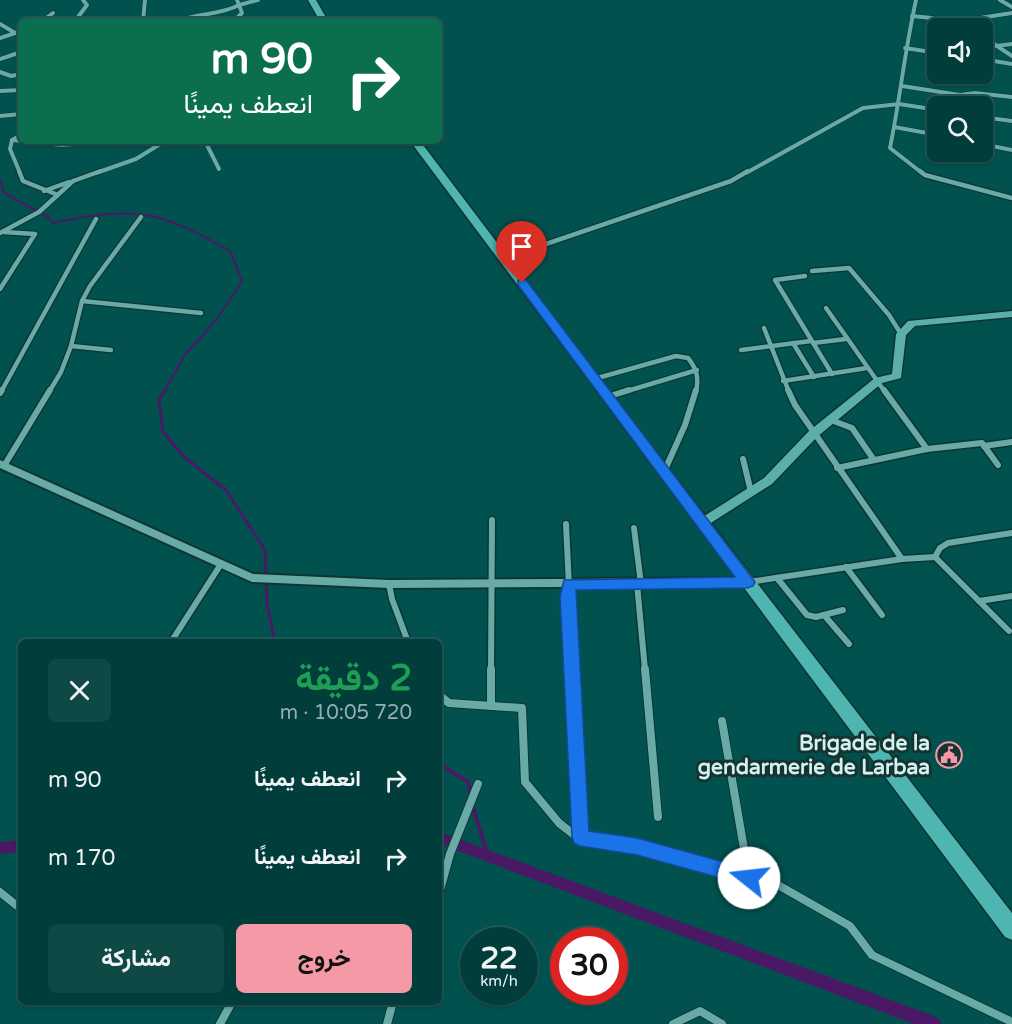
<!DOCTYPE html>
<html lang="ar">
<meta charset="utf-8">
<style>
:root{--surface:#013e3b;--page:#0f4946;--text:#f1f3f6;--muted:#96aeaf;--line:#235755;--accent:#f49aa7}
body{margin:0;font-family:"Varela Round",Vazirmatn,sans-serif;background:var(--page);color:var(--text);direction:rtl;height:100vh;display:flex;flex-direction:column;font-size:22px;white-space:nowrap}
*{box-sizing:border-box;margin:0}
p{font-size:20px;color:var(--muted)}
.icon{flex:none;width:33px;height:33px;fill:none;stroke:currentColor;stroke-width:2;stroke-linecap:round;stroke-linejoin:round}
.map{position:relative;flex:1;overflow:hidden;direction:ltr}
.sheet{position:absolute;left:18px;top:639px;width:424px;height:366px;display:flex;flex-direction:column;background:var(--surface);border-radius:9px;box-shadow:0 2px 4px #0004,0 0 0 2px var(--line);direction:rtl}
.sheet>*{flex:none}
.guide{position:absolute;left:18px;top:18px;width:424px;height:126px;border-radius:9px;box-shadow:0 2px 4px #0004,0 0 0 2px var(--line);direction:rtl;background:#0b6e4f;color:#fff;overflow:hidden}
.tools{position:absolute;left:927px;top:18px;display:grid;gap:12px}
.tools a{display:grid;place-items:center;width:66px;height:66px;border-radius:9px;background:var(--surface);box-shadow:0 2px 4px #0004,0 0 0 2px var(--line);font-size:30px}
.speed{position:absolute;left:460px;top:927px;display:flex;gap:12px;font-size:30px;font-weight:700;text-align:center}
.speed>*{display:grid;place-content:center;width:78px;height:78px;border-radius:50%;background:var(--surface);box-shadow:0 2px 4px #0004,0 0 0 2px var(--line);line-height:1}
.speed small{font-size:15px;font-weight:400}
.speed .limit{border:9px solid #d22;background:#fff;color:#111}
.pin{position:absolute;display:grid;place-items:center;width:51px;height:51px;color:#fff;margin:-62px -26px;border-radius:50% 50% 50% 0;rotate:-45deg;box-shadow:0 0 6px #0007}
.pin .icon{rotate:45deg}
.me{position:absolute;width:66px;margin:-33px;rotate:286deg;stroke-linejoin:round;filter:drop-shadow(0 0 4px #0008)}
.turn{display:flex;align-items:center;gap:21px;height:126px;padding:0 30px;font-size:27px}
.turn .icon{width:78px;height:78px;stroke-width:2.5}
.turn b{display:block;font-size:42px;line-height:51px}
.round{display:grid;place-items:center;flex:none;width:63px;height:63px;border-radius:9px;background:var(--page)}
.overview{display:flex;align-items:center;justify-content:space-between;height:102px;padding:0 30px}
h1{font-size:36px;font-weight:700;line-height:45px;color:#1e9e55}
.button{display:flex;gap:12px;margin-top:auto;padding:12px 30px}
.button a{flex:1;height:69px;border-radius:9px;background:var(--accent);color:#111;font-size:24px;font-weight:700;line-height:69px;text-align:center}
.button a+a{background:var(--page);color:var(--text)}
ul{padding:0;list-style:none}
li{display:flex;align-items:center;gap:18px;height:78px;padding:0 30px}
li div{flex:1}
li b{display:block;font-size:22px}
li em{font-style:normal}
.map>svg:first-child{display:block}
</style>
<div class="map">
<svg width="1012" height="1024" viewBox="0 0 1012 1024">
<rect width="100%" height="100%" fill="#01524f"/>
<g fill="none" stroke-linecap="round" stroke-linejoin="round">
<path stroke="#4a1965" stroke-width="2" d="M0 180 4 193 48 217 53 223C136 206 158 209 231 252L242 282 217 319 184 356 164 392"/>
<path stroke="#4a1965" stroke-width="3" d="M165 390 159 400 163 432 184 457 226 490 265 550 267 604 275 642"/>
<g stroke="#4a1965" stroke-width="4">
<path d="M440 764 468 782 471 797"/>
<path d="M472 804 488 856"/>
</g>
<g fill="#4a1965" fill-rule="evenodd">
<path d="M440 832 934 1016 939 1019 942 1024H914L440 844Z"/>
<path d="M21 840V852L0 854V842Z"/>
</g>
<g stroke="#103432" stroke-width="5">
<g id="minor-far3">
<path d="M916 0C905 49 900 99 890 148L922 173"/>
<path d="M1000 0 1012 7"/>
<path d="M912 16 961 21 1012 13"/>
<path d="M42 21 53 13"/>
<path d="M75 21 87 5 83 0"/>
<path d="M143 21 145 0"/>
<path d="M179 21C198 13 221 15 239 5L237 0"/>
<path d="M234 21 242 13 239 5 258 0"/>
<path d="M961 21 972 28"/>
<path d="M0 24 15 33"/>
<path d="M982 36 1012 56"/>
<path d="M0 38 21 31"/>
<path d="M996 46 1012 44"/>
<path d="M905 48 938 53"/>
<path d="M0 59 21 52"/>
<path d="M982 59 1012 64"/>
<path d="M0 72 11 76 21 74"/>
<path d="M902 86 960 95 975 93 1012 97"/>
<path d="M0 91 21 90"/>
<path d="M0 116 21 114"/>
<path d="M982 117 1012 121"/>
<path d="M894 127 938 135"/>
<path d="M12 140 62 145 109 141"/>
<path d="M205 141 219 169"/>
<path d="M982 144 1012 150"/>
<path d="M20 173 10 149 12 140 21 135"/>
<path d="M96 173 136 159 165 141"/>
<path d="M746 173 863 108 899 104 938 110"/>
</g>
</g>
<g stroke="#103432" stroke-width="7">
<g id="minor-far2">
<path d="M19 171 23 181 58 195"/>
<path d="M920 171 925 175 1012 198"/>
<path d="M44 191 69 182"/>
<path d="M0 233 39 212 73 181 101 171"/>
<path d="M502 259 731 181 748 171"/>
<path d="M812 271 849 268 889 315 901 334"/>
<path d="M805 276 775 280 832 374"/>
<path d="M0 289 35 234 4 232"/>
<path d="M82 301 201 313"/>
<path d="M826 308 885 392"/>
<path d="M764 328 789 392"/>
<path d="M793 343 814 377"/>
<path d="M813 343 846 339"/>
<path d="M71 346 111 350"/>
<path d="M741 350 811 341"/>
<path d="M594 379 676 356 688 358C697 369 699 378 696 392"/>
<path d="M783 381 867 368"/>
<path d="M1 392 96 219"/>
<path d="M49 392 61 372 71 346 82 301 90 286 141 217"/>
<path d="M624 392 697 370"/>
</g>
</g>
<g stroke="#103432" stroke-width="9">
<g id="minor-far1">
<path d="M884 390 927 449"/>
<path d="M0 393 2 390"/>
<path d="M607 397 629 390"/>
<path d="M831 420 852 428 874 460"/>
<path d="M984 446 1012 442"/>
<path d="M743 459 751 492"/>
<path d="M4 466 50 390"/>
<path d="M837 468 927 449 982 443 998 465"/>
<path d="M664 472 685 425 696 390"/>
<path d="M566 524 573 670"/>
<path d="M634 528 641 584"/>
<path d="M935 557 1009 631"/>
<path d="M902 559 935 557 940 548 948 543 1012 533"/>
<path d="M846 567 882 615"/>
<path d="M777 578 807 615 816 617 843 610"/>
<path d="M749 582 902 559 795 405 788 390"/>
<path d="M389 584 392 599 408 642"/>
<path d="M637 584 645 670"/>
<path d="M979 601 1012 596"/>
<path d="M824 615 849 644"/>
<path d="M171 642 221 564"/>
<path d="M491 670 492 520"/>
</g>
</g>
<g stroke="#103432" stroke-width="10">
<g id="minor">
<path d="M572 669 580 838"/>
<path d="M645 669 658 817"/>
<path d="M440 696 449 703 522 708 525 782 559 823 577 837 637 846 763 884 778 885 850 926 872 955 1012 1022"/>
<path d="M491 706V669"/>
<path d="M722 721 749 878"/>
<path d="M440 890 450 854 478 784"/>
<path d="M0 892 21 909"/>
<path d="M220 1024 232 1002"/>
<path d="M387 1024 393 1002"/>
<path d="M673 1024 700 1011 722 1024"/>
</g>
</g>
<g stroke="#103432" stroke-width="4">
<path id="tertiary" d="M0 460 253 574 389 580 747 578 751 579 753 582 751 585 747 586 389 588 252 582 0 468Z"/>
</g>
<g stroke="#103432" stroke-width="3">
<path id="secondary" d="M1012 311V317L915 326 906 335 901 378 882 383 817 437 772 484 706 526H698L696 523 698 520 764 478 809 431 875 378 892 374 896 334 908 321Z"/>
</g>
<g stroke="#103432" stroke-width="3">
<g id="primary">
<path d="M308 0H316L328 21H320Z"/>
<path d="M410 141H420L638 429 1012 913V940L1005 937Z"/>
</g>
</g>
<use href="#minor-far3" stroke="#67aaa6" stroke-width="4"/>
<use href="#minor-far2" stroke="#67aaa6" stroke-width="4.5"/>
<use href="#minor-far1" stroke="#67aaa6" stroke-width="6"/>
<use href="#minor" stroke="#67aaa6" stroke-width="8"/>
<use href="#tertiary" fill="#67aaa6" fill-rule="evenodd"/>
<use href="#secondary" fill="#5bafab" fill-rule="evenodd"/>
<use href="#primary" fill="#4eb5b0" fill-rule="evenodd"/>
</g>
<path fill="#1a73e8" stroke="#114b97" stroke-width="1.5" d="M522 279 526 280 755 582 753 586 747 588 576 590 589 831 637 838 749 869 755 872 758 878 755 884 749 886 637 855 580 846 574 843 572 837 560 597 564 580 735 577 518 285V280Z"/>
<defs>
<g id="civic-ring" transform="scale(1.35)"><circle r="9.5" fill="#173331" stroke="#f49aa7" stroke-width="1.5"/><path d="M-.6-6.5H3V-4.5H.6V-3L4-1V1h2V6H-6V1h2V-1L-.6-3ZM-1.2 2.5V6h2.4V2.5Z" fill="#f49aa7"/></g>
</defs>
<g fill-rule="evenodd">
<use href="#civic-ring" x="949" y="755"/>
</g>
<g text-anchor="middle" stroke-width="6" stroke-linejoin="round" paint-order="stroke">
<g font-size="21" font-weight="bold" fill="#d1f2ef" stroke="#173331" text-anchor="end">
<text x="930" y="750">Brigade de la<tspan x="930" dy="24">gendarmerie de Larbaa</tspan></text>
</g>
</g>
</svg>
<div class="tools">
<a><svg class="icon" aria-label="sound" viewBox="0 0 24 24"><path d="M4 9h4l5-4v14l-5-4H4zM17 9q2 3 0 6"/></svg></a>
<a><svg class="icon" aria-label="search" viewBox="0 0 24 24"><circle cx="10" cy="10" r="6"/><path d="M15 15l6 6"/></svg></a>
</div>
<div class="speed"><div>22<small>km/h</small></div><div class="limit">30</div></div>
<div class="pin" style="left:522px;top:283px;background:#d93025"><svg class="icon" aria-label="arrive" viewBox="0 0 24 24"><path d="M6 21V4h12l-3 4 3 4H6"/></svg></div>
<svg class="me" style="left:749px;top:878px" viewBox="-20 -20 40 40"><circle r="19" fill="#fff"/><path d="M0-13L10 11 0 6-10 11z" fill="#1a73e8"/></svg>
<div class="guide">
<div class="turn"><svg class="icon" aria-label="right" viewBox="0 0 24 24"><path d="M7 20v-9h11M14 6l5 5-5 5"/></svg><div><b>90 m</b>انعطف يمينًا</div></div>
</div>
<section class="sheet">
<div class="overview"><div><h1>2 دقيقة</h1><p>720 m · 10:05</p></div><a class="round"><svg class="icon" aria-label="close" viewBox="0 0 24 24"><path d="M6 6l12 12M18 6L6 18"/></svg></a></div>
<ul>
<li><svg class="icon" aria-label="right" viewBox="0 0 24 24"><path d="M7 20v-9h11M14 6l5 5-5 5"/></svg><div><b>انعطف يمينًا</b></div><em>90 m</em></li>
<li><svg class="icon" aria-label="right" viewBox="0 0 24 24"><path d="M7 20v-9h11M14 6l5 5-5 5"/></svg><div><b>انعطف يمينًا</b></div><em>170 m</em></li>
</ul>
<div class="button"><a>خروج</a><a>مشاركة</a></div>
</section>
</div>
